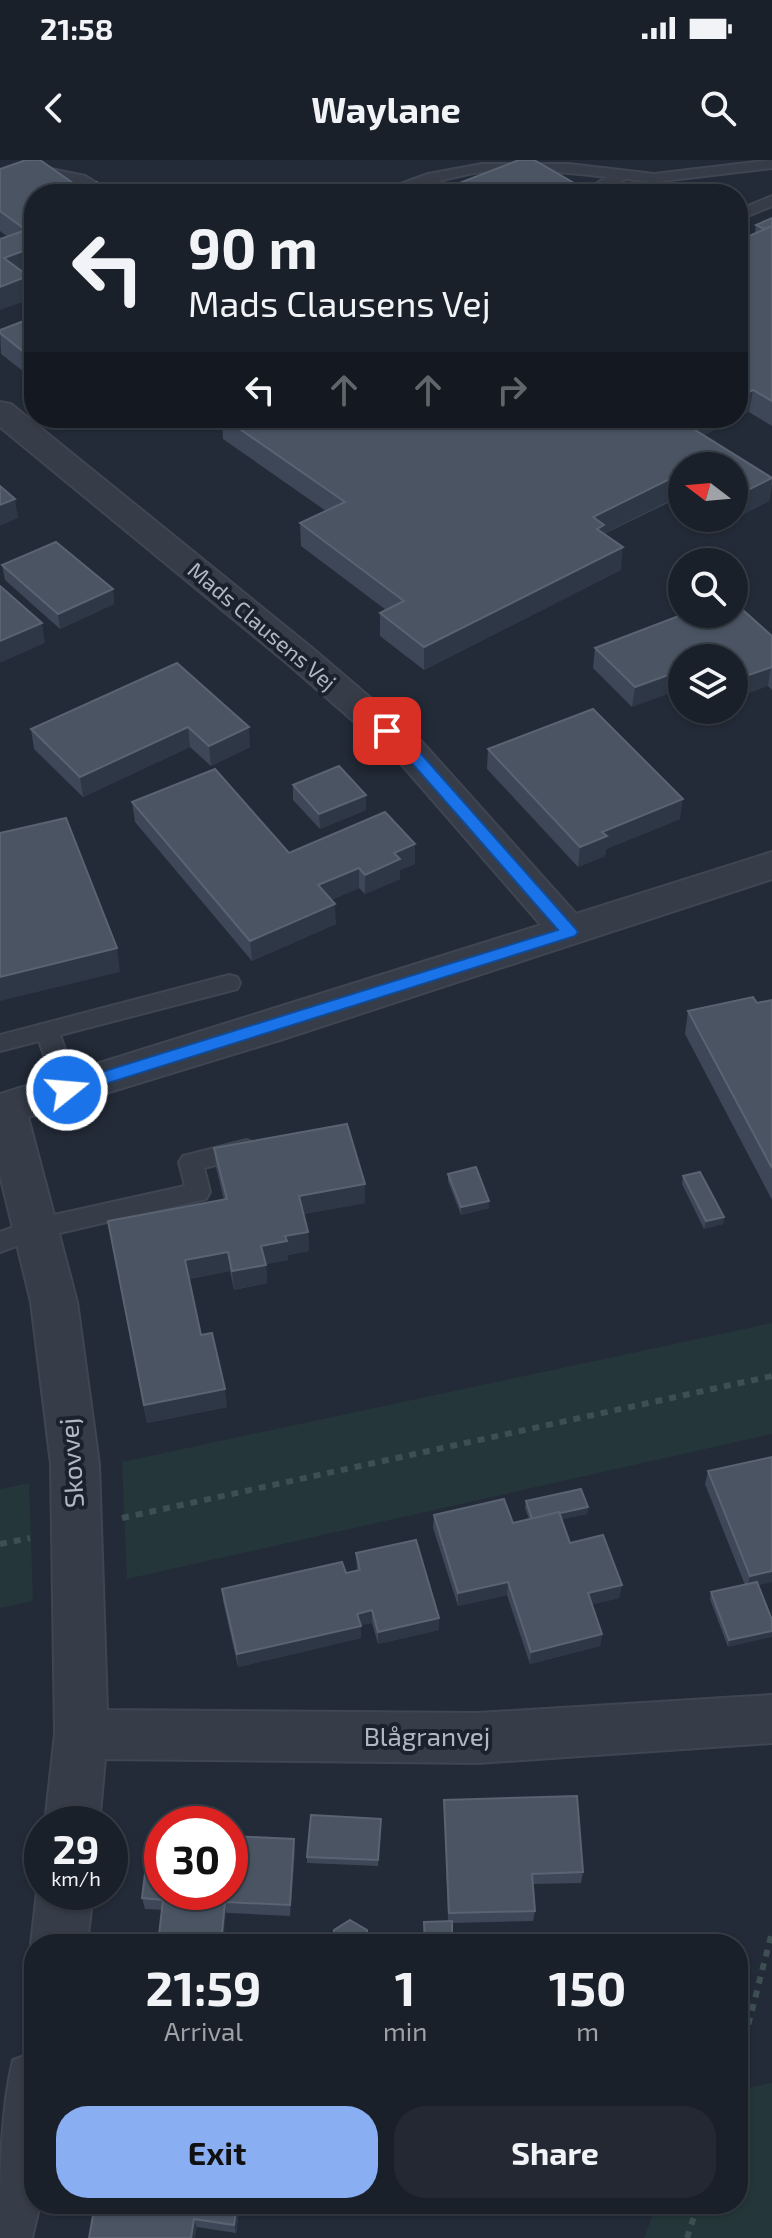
<!DOCTYPE html>
<meta charset="utf-8">
<style>
:root{--surface:#1a202a;--page:#232832;--text:#f1f3f6;--muted:#9fa3a8;--line:#383e47;--accent:#89aef2}
body{margin:0;font-family:"Exo 2",sans-serif;background:var(--page);color:var(--text);height:100vh;display:flex;flex-direction:column;font-size:30px;white-space:nowrap}
*{box-sizing:border-box;margin:0}
p{font-size:26px;color:var(--muted)}
.icon{flex:none;width:44px;height:44px;fill:none;stroke:currentColor;stroke-width:2;stroke-linecap:round;stroke-linejoin:round}
.map{position:relative;flex:1;overflow:hidden}
.side{position:absolute;left:24px;top:1774px;width:724px;height:280px;display:flex;flex-direction:column;background:var(--surface);border-radius:32px;box-shadow:0 2px 6px #0004,0 0 0 2px var(--line)}
.side>*{flex:none}
.guide{position:absolute;left:24px;top:24px;width:724px;height:244px;border-radius:32px;box-shadow:0 2px 6px #0004,0 0 0 2px var(--line);background:#1a202a;color:var(--text);overflow:hidden}
.needle{width:52px;rotate:286deg}
.buttons{position:absolute;left:668px;top:292px;display:grid;gap:16px}
.buttons a{display:grid;place-items:center;width:80px;height:80px;border-radius:50%;background:var(--surface);box-shadow:0 2px 6px #0004,0 0 0 2px var(--line);font-size:40px}
.speed{position:absolute;left:24px;top:1646px;display:flex;gap:16px;font-size:40px;font-weight:700;text-align:center}
.speed>*{display:grid;place-content:center;width:104px;height:104px;border-radius:50%;background:var(--surface);box-shadow:0 2px 6px #0004,0 0 0 2px var(--line);line-height:1}
.speed small{font-size:20px;font-weight:400}
.speed .limit{border:12px solid #d22;background:#fff;color:#111}
.pin{position:absolute;display:grid;place-items:center;width:68px;height:68px;color:#fff;margin:-34px;border-radius:16px;box-shadow:0 4px 12px #0006}
.me{position:absolute;width:88px;margin:-44px;rotate:73deg;stroke-linejoin:round;filter:drop-shadow(0 0 6px #0008)}
.turn{display:flex;align-items:center;gap:28px;height:168px;padding:0 32px;font-size:36px}
.turn .icon{width:104px;height:104px;stroke-width:2.5}
.turn b{display:block;font-size:56px;line-height:68px}
.lanes{display:flex;align-items:center;height:76px;padding:0 32px;background:#0003;justify-content:center;gap:40px;direction:ltr}
.lanes .off{opacity:.35}
.eta{display:flex;justify-content:space-evenly;align-items:center;height:136px;text-align:center}
.eta b{font-size:48px;font-weight:700;line-height:56px}
.primary-button{display:flex;gap:16px;margin-top:auto;padding:16px 32px}
.primary-button a{flex:1;height:92px;border-radius:32px;background:var(--accent);color:#111;font-size:32px;font-weight:700;line-height:92px;text-align:center}
.primary-button a+a{background:var(--page);color:var(--text)}
.status{display:flex;justify-content:space-between;align-items:center;height:56px;padding:0 40px;background:var(--surface);direction:ltr}
.status svg{height:22px;fill:currentColor}
header{display:flex;justify-content:space-between;align-items:center;height:104px;padding:0 32px;background:var(--surface);font-size:36px;font-weight:700}
.map>svg:first-child{display:block}
</style>
<div class="status"><b>21:58</b><svg viewBox="0 0 49 12"><path d="M0 12V9h3v3zM5 12V6h3v6zM10 12V3h3v9zM15 12V0h3v12zM26 1h20v11H26zM47 4h2v5h-2z"/></svg></div>
<header><svg class="icon" aria-label="back" viewBox="0 0 24 24"><path d="M15 5l-7 7 7 7"/></svg>Waylane<svg class="icon" aria-label="search" viewBox="0 0 24 24"><circle cx="10" cy="10" r="6"/><path d="M15 15l6 6"/></svg></header>
<div class="map">
<svg width="772" height="2078" viewBox="0 0 772 2078">
<rect width="100%" height="100%" fill="#232b38"/>
<g fill="#243639">
<path d="M772 1163V1274L127 1419 122 1302Z"/>
<path d="M29 1323 33 1441 0 1448V1329Z"/>
<path d="M772 1923V2078H644L657 2044H738V1930Z"/>
</g>
<g fill="none" stroke-linecap="round" stroke-linejoin="round">
<g stroke="#3f4652" stroke-width="4">
<g id="lane">
<path d="M772 0V8L654 22 626 19 598 34H580L607 17C567 12 523 9 482 12 445 16 410 34 373 34L428 14 482 4H569L654 14Z"/>
<path d="M41 7 85 16 114 34C86 34 70 14 42 16 26 17 14 27 0 31V21L23 11Z"/>
<path d="M772 36V46L738 60V50Z"/>
<path d="M229 815 237 817 240 823 237 829 60 875 79 930 75 936 67 939 59 936 39 881 0 891V875Z"/>
<path d="M247 980 255 983 259 989 255 995 204 1008 210 1032 206 1039 38 1078 0 1092V1072L36 1059 185 1026 179 1002 183 996Z"/>
</g>
</g>
<g stroke="#3f4652" stroke-width="4">
<g id="street">
<path d="M0 242 11 244 312 488 422 582 576 754 772 692V719L283 879 28 957 77 1142 99 1304 107 1550 478 1553 772 1535V1583L478 1603 105 1599 99 1664H45L55 1574 51 1304 31 1142 0 1015V934L541 765 396 598 288 504 0 267Z"/>
<path d="M42 1721V1732H93L87 1784H34V1791L31 1784 37 1732Z"/>
<path d="M34 1892V2044H40L32 2078H0C0 2020 0 1955 13 1900Z"/>
</g>
</g>
<g stroke="#3d4f52" stroke-width="6" stroke-dasharray="7 7" stroke-linecap="butt">
<path d="M122 1358 772 1216"/>
<path d="M0 1384 30 1378"/>
<path d="M738 1905 772 1772"/>
<path d="M687 2078 698 2044"/>
</g>
<use href="#lane" fill="#363d49" fill-rule="evenodd"/>
<use href="#street" fill="#363d49" fill-rule="evenodd"/>
</g>
<g fill="#3e4757">
<path d="M0 9 80 28 115 34H34V134L30 131 31 139 8 77 0 71Z"/>
<path d="M772 58V266L749 252 747 77 756 73 755 72 756 65Z"/>
<path d="M34 157 32 218 1 194 0 170Z"/>
<path d="M222 258H259L262 260 738 258 704 275 772 317V323L769 341 725 364 716 358H734V306H682V336L604 374 621 410 424 510 380 476V453L386 450 301 386 300 363 326 351 223 279Z"/>
<path d="M2 405 113 429 114 444 60 469 5 420Z"/>
<path d="M772 476V530L768 526 682 498 632 547 593 508 595 488Z"/>
<path d="M177 503 250 587 211 606 190 587 83 637 34 589 31 569Z"/>
<path d="M488 589 680 659 606 689 605 696 578 707 487 609Z"/>
<path d="M293 625 366 635V650L320 669 293 640Z"/>
<path d="M132 642 289 693 415 684V704L400 710V719L365 734 359 728 331 740 336 764 252 801 135 662Z"/>
<path d="M772 840V1040L685 874 688 851 757 843Z"/>
<path d="M214 988 365 1024V1043L303 1054 308 1072 309 1091 287 1095 288 1100 266 1104 267 1123 234 1130 230 1111 189 1119 201 1175 227 1247 147 1263 108 1061 224 1040 216 1007Z"/>
<path d="M448 1014 489 1041V1048L461 1055 448 1021Z"/>
<path d="M683 1016 724 1057 723 1064 704 1069 682 1024Z"/>
<path d="M708 1311 759 1425 728 1487 710 1439 711 1432 745 1425 705 1324Z"/>
<path d="M526 1341 588 1347 587 1354 562 1359 570 1383 622 1425 619 1438 592 1444 602 1474 600 1486 530 1504 507 1435 458 1446 433 1368 434 1355 513 1363 529 1359 525 1348Z"/>
<path d="M356 1393 439 1458V1470L378 1484 372 1463 360 1465 361 1478 238 1507 223 1441 222 1429 357 1411Z"/>
<path d="M444 1640 583 1712 581 1723 533 1724 535 1751 533 1761 452 1763 448 1761Z"/>
<path d="M381 1659 378 1706 307 1703V1697Z"/>
<path d="M295 1690 290 1756 145 1749 142 1738Z"/>
<path d="M95 2044H240L236 2073 197 2067Z"/>
</g>
<g fill="#2e3746">
<path d="M34 87V111L25 107 26 114 4 98Z"/>
<path d="M28 116 31 139 0 150V127Z"/>
<path d="M34 194V218H32L29 196Z"/>
<path d="M753 230 749 252 738 258V237Z"/>
<path d="M89 258H104L90 264Z"/>
<path d="M694 258H738L681 286 684 263Z"/>
<path d="M682 313 681 335 603 374 602 388 593 357Z"/>
<path d="M772 318 769 341 725 364 726 358H734V337Z"/>
<path d="M15 339 18 358 0 366V345Z"/>
<path d="M623 387 621 410 424 510V487Z"/>
<path d="M113 429 114 444 60 469 58 454Z"/>
<path d="M42 463 45 483 0 503V481Z"/>
<path d="M771 506 768 526 734 539V520Z"/>
<path d="M682 510V529L632 547 635 527Z"/>
<path d="M188 567 190 587 83 637 80 617Z"/>
<path d="M249 567 250 587 211 606 209 586Z"/>
<path d="M366 635V650L320 669 319 654Z"/>
<path d="M683 639 680 659 606 689 605 696 578 707 580 687 602 672Z"/>
<path d="M415 684V704L400 710V719L365 734V715L394 693Z"/>
<path d="M359 708V728L319 745 318 725Z"/>
<path d="M335 744 336 764 252 801 250 781Z"/>
<path d="M117 788 120 812 0 841V817Z"/>
<path d="M365 1024V1043L299 1055V1036Z"/>
<path d="M489 1041V1048L461 1055V1047Z"/>
<path d="M724 1057 723 1064 704 1069 706 1061Z"/>
<path d="M308 1072 309 1091 287 1095 288 1100 263 1105 261 1086 285 1076Z"/>
<path d="M228 1092 230 1111 187 1119 185 1100Z"/>
<path d="M266 1105 267 1123 234 1130 232 1111Z"/>
<path d="M225 1229 227 1247 147 1263 144 1245Z"/>
<path d="M588 1347 587 1354 531 1366 532 1359Z"/>
<path d="M772 1411V1422L747 1428 750 1416Z"/>
<path d="M508 1422 507 1435 458 1446V1433Z"/>
<path d="M622 1425 619 1438 586 1446 588 1433Z"/>
<path d="M372 1450V1463L358 1466 357 1454Z"/>
<path d="M439 1458V1470L378 1484V1472Z"/>
<path d="M361 1466V1478L238 1507 237 1494Z"/>
<path d="M772 1471V1477L728 1487 729 1480Z"/>
<path d="M602 1474 600 1486 530 1504 531 1492Z"/>
<path d="M294 1679 295 1690 290 1756V1745Z"/>
<path d="M225 1742 226 1753 223 1784H221Z"/>
<path d="M237 2044H240L236 2073 234 2065Z"/>
<path d="M194 2059 197 2067 195 2078H191Z"/>
</g>
<g fill="#4a5463" stroke="#5a6372" stroke-width="2">
<path d="M26 0H40L80 28 97 22 115 34H34V87L4 98 28 116 0 127V79L26 70 0 51V9Z"/>
<path d="M519 0H534L593 34H431Z"/>
<path d="M772 58V66L764 69 756 65Z"/>
<path d="M772 66V241L753 230 738 237V72L747 77Z"/>
<path d="M34 103V114L25 107Z"/>
<path d="M34 157V194L29 196 0 173V170Z"/>
<path d="M224 258H259L262 260 268 258H694L684 263 772 318 734 337V306H682V313L593 357 604 365 597 369 623 387 424 487 380 453 404 441 300 363 345 342Z"/>
<path d="M0 326 15 339 0 345Z"/>
<path d="M56 382 113 429 58 454 2 405Z"/>
<path d="M0 426 42 463 0 481Z"/>
<path d="M734 442 772 476V507L734 520V498H682V510L635 527 595 488 684 454H734Z"/>
<path d="M177 503 249 567 209 586 188 567 80 617 31 569Z"/>
<path d="M593 549 683 639 602 672 607 676 580 687 488 589Z"/>
<path d="M339 606 366 635 319 654 293 625Z"/>
<path d="M215 609 289 693 385 652 415 684 394 693 400 699 365 715 359 708 318 725 335 744 250 781 132 642Z"/>
<path d="M66 658 117 788 0 817V673Z"/>
<path d="M753 837 757 843 772 840V1008L688 851Z"/>
<path d="M347 964 365 1024 299 1036 308 1072 285 1076 287 1081 261 1086 266 1105 232 1111 228 1092 185 1100 201 1175 212 1173 225 1229 144 1245 108 1061 227 1039 214 988Z"/>
<path d="M476 1007 489 1041 461 1047 448 1014Z"/>
<path d="M700 1012 724 1057 706 1061 683 1016Z"/>
<path d="M772 1297V1411L750 1416 708 1311Z"/>
<path d="M581 1329 588 1347 532 1359 526 1341Z"/>
<path d="M504 1339 513 1363 559 1352 570 1383 603 1375 622 1425 588 1433 602 1474 531 1492 508 1422 458 1433 434 1355Z"/>
<path d="M416 1380 439 1458 378 1472 372 1450 357 1454 361 1466 237 1494 222 1429 342 1402 346 1413 360 1410 356 1393Z"/>
<path d="M757 1422 772 1460V1471L729 1480 711 1432Z"/>
<path d="M577 1636 583 1712 532 1714 535 1751 449 1753 444 1640Z"/>
<path d="M311 1655 381 1659 378 1700 307 1697Z"/>
<path d="M150 1673H162V1732H230V1676L294 1679 290 1745 225 1742 221 1784H158L163 1740 142 1738Z"/>
<path d="M350 1760 367 1770V1784H333L334 1770Z"/>
<path d="M452 1761V1784H425L424 1762Z"/>
<path d="M95 2044H237L234 2065 194 2059 191 2078H89Z"/>
</g>
<path fill="#1a73e8" stroke="#114b97" stroke-width="2" d="M387 567 415 587 575 768 578 772 575 776 67 936 60 934 58 930 60 925 558 770 404 594 382 575 380 571Z"/>
<g text-anchor="middle" stroke-width="8" stroke-linejoin="round" paint-order="stroke">
<g font-size="22" fill="#b1b8c5" stroke="#1b222d">
<text transform="translate(262 466) rotate(40)" y="8">Mads Clausens Vej</text>
</g>
<g font-size="26" fill="#b1b8c5" stroke="#1b222d">
<text transform="translate(72 1303) rotate(-94)" y="9">Skovvej</text>
<text x="427" y="1586">Blågranvej</text>
</g>
</g>
</svg>
<div class="buttons">
<a><svg class="needle" viewBox="-14 -14 28 28"><path d="M0-13l5 13h-10z" fill="#e53935"/><path d="M0 13l5-13h-10z" fill="#9fa3a8"/></svg></a>
<a><svg class="icon" aria-label="search" viewBox="0 0 24 24"><circle cx="10" cy="10" r="6"/><path d="M15 15l6 6"/></svg></a>
<a><svg class="icon" aria-label="layers" viewBox="0 0 24 24"><path d="M12 4l9 5-9 5-9-5zM3 14l9 5 9-5"/></svg></a>
</div>
<div class="speed"><div>29<small>km/h</small></div><div class="limit">30</div></div>
<div class="pin" style="left:387px;top:571px;background:#d93025"><svg class="icon" aria-label="arrive" viewBox="0 0 24 24"><path d="M6 21V4h12l-3 4 3 4H6"/></svg></div>
<svg class="me" style="left:67px;top:930px" viewBox="-20 -20 40 40"><circle r="17" fill="#1a73e8" stroke="#fff" stroke-width="3"/><path d="M0-11L8 9 0 5-8 9z" fill="#fff"/></svg>
<div class="guide">
<div class="turn"><svg class="icon" aria-label="left" viewBox="0 0 24 24"><path d="M17 20v-9H6M10 6l-5 5 5 5"/></svg><div><b>90 m</b>Mads Clausens Vej</div></div>
<div class="lanes"><svg class="icon" aria-label="left" viewBox="0 0 24 24"><path d="M17 20v-9H6M10 6l-5 5 5 5"/></svg><svg class="icon off" aria-label="ahead" viewBox="0 0 24 24"><path d="M12 20V5M6 11l6-6 6 6"/></svg><svg class="icon off" aria-label="ahead" viewBox="0 0 24 24"><path d="M12 20V5M6 11l6-6 6 6"/></svg><svg class="icon off" aria-label="right" viewBox="0 0 24 24"><path d="M7 20v-9h11M14 6l5 5-5 5"/></svg></div>
</div>
<section class="side">
<div class="eta">
<div><b>21:59</b><p>Arrival</p></div>
<div><b>1</b><p>min</p></div>
<div><b>150</b><p>m</p></div>
</div>
<div class="primary-button"><a>Exit</a><a>Share</a></div>
</section>
</div>
